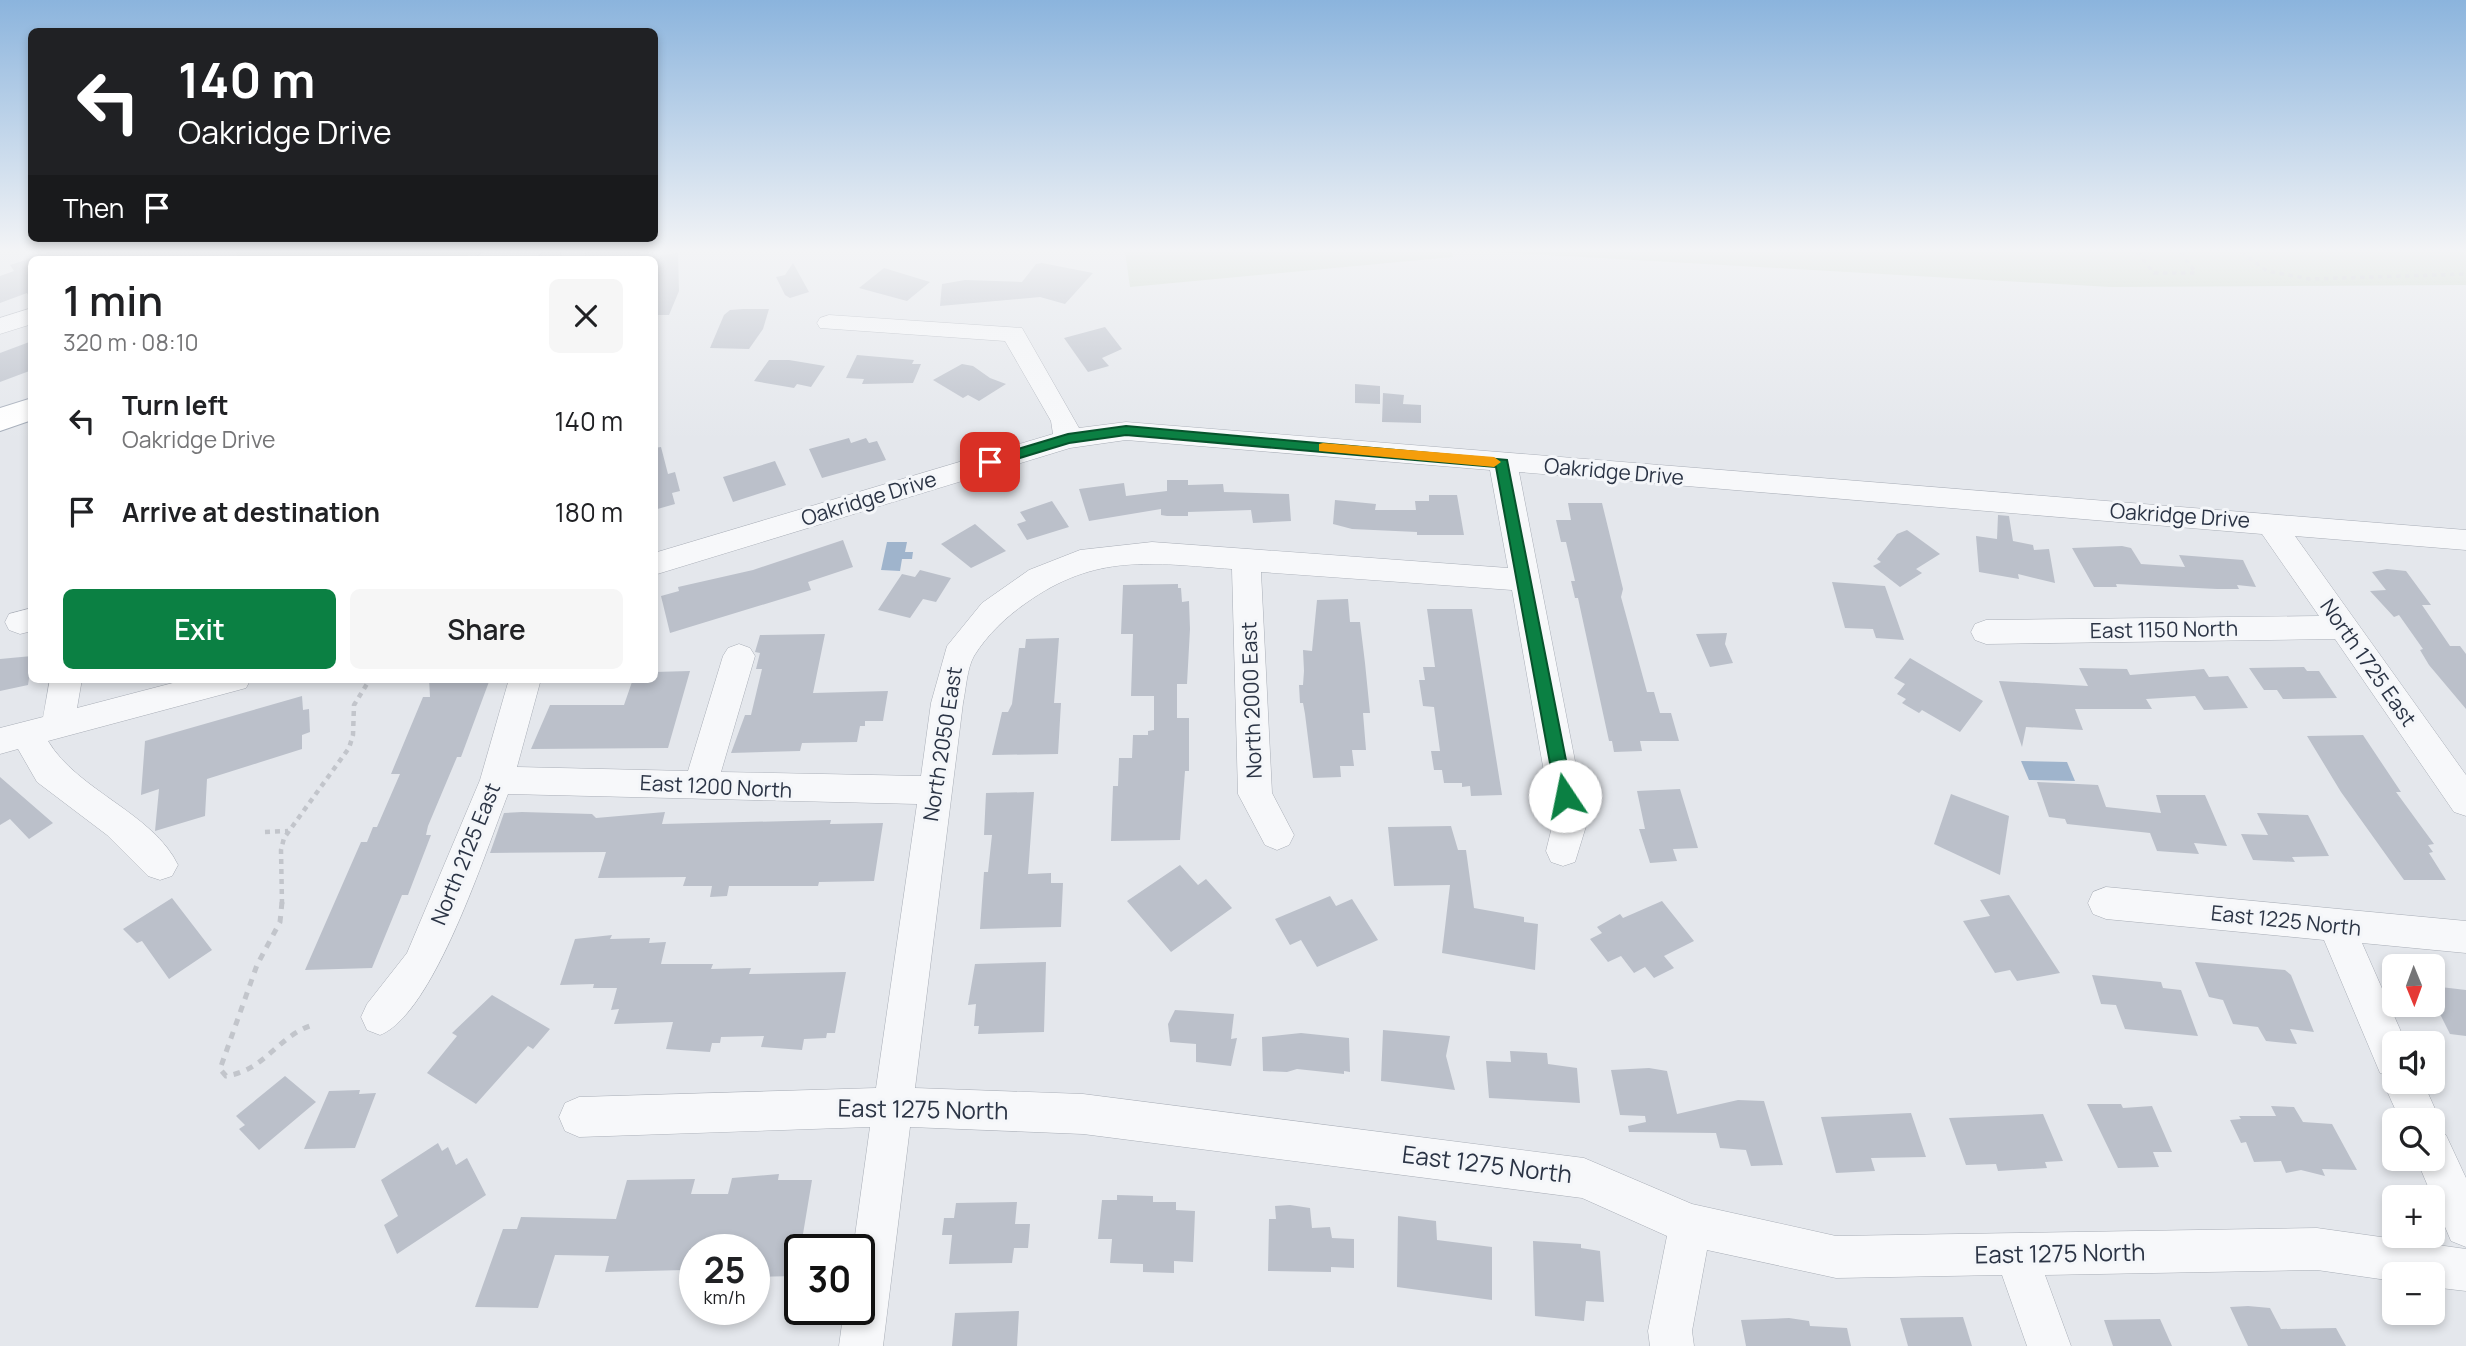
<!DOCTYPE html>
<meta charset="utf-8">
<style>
:root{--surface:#fff;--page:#f6f6f6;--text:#202124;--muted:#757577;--accent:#0b8043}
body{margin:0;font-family:Manrope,sans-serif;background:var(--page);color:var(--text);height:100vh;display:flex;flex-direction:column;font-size:26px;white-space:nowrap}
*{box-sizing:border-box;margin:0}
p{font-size:23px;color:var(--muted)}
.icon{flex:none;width:38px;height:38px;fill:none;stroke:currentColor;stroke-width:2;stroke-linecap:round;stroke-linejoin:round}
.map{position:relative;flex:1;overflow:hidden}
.drawer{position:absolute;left:28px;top:256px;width:630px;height:427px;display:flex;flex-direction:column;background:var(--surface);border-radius:10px;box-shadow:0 4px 10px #0003}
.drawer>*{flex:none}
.hud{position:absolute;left:28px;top:28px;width:630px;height:214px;border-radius:10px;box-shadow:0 4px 10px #0003;background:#202124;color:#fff;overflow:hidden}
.needle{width:46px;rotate:179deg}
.tools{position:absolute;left:2382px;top:954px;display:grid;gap:14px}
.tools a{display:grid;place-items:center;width:63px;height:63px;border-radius:10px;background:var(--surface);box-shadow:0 4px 10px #0003;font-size:35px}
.speed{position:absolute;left:679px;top:1234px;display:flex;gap:14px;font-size:35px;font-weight:700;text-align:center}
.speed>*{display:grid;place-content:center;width:91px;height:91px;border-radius:50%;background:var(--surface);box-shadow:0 4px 10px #0003;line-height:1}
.speed small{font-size:18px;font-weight:400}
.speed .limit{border:4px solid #111;border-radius:10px;background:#fff;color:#111}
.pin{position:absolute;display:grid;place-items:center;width:60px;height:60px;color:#fff;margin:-30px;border-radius:14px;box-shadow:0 4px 10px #0006}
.me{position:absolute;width:77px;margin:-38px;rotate:349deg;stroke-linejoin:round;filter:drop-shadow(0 0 5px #0008)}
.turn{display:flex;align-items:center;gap:24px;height:147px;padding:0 35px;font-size:32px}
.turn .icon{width:91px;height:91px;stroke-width:2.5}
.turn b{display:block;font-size:49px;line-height:60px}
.then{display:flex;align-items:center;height:66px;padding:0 35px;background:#0003;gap:14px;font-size:26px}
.round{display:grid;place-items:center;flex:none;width:74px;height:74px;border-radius:10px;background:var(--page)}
.head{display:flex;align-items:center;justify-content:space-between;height:119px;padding:0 35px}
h1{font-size:42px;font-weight:600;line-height:52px}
.action{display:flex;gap:14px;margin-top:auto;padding:14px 35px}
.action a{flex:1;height:80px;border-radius:10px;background:var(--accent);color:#fff;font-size:28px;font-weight:600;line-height:80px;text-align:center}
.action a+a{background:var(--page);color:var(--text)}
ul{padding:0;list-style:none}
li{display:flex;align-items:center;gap:21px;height:91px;padding:0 35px}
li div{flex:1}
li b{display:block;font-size:26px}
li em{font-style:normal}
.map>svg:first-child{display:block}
</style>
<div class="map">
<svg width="2466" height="1346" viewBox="0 0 2466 1346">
<rect width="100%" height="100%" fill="#e4e7ec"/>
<g fill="#c9d6c5">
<path d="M237 252H482L452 259H237Z"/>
<path d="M1125 252H1452L1453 257 1130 287Z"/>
<path d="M1494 252H2466V285L2111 287Z"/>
</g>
<g fill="#9fb4cc">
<path d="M887 542H907L905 552H913L912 559H902L900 571 881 570Z"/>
<path d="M2021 761 2067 762 2075 781 2029 780Z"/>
</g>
<g fill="#bbc0ca">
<path d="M678 253 679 291 669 315H654V260L660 259V255Z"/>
<path d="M32 258V302L27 293 0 303V276L14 271 10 265Z"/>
<path d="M793 263 809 292 790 298 785 295 776 277 785 275Z"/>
<path d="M1042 263 1093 273 1065 304 1040 297 940 306 942 284 965 280 1022 282 1036 264Z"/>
<path d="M884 268 930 282 907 301 859 288Z"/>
<path d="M743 309H769L763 329 749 349 710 348 724 315 730 310Z"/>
<path d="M1105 327 1122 349 1102 358 1109 366 1088 372 1064 338Z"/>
<path d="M32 341V370L0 382V353Z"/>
<path d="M857 355 914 360 912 364H921L913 383 862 384 864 379 846 378Z"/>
<path d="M769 360H789L825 366 811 387 797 384 794 388 754 381Z"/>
<path d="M962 364 973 366 990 378 1006 384 979 401 968 395 963 398 933 380Z"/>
<path d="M1355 384 1380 386V404L1355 403Z"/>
<path d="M1383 393 1404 395 1403 404 1421 405V423L1382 422Z"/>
<path d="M849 438 851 443 866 438 869 443 877 441 886 460 822 478 809 449Z"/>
<path d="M661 447 668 474 675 472 680 491 672 493 675 504 654 510V448Z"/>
<path d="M775 461 786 485 733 502 723 477Z"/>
<path d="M1167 480H1188V485L1223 484 1224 492 1289 494 1291 521 1253 523 1251 510 1188 512V516H1167L1161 515V509L1089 521 1079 489 1124 483 1126 496 1167 491Z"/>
<path d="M1429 495H1457L1464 535H1417V532L1352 529 1333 524 1335 500 1376 504 1375 510H1416L1415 501H1429Z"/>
<path d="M1052 501 1069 527 1027 540 1017 524 1026 521 1020 512Z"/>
<path d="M1568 503H1602L1623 589 1621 597 1647 692H1654L1660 713H1671L1679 741H1640L1642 751 1614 752 1612 741H1609L1578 598H1575L1571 581H1575L1566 542H1561L1556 520H1571Z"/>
<path d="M1998 515 2009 516 2013 541 2033 545 2034 550 2049 549 2055 583 2018 574 2019 579 1979 572 1976 536 1997 539Z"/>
<path d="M975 524 1006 551 971 568 941 544Z"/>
<path d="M1907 530 1940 554 1916 569 1922 573 1900 587 1873 566 1881 562 1877 559 1897 534Z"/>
<path d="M843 540 853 567 808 582 811 590 670 633 661 596 679 591 678 587 753 570Z"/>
<path d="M2122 546 2131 548 2141 564 2185 567 2179 555 2243 560 2256 587 2237 585 2239 589H2217L2116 584 2117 587H2094L2072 548Z"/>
<path d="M2387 569 2406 571 2431 605H2422L2450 646H2460L2466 654V709L2429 665 2420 650 2423 649 2399 615 2394 617 2370 591 2386 590 2372 572Z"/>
<path d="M920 570 951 578 936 602 923 599 910 618 878 610 902 574 915 577Z"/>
<path d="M1832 582 1885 586 1904 640 1876 638 1873 629 1845 628Z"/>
<path d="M1178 584V588H1181L1182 602 1189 601 1190 629 1187 684H1177V718H1189V771H1185L1180 840 1111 841 1113 786H1118L1119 758H1132L1133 735H1148V731L1154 730V696H1131L1133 634H1121L1123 585Z"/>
<path d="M1348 599 1350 622H1360L1365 663 1370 713H1363L1366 750H1352L1354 766H1340L1341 777 1313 778 1305 714 1303 703H1300L1299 685H1303L1304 671 1303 650 1312 651 1317 600Z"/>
<path d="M1427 609H1472L1502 795 1471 796 1470 786 1462 787V783H1444L1442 770H1434L1431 751H1440L1434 707 1423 706 1419 680H1425L1423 667H1435Z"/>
<path d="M1727 633 1725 644 1733 663 1710 667 1696 634Z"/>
<path d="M825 634 813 693 888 691 883 721H865V726H860L857 742 802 743 800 751 731 753 745 715H751L762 669H756L760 653 755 652 760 635Z"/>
<path d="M1059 638 1054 703H1061L1058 754 992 755 1002 712H1008L1012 704 1019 648H1025L1026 639Z"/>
<path d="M32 656 28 685 0 691V659Z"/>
<path d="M1910 658 1983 701 1960 732 1922 710 1919 713 1902 703 1906 699 1897 694 1905 684 1894 678Z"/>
<path d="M2304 667 2307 671H2319L2337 698 2283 699 2277 690H2264L2249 668Z"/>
<path d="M2079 668 2127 669 2130 675 2204 669 2209 677 2228 676 2248 708 2204 710 2195 696 2146 699 2152 709H2075L2083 730 2026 727 2022 747 1999 681 2088 686Z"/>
<path d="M690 671 668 748 531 749 550 705H624L633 679H654V672Z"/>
<path d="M429 679H490L461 757H457L428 826 426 835H431L408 895H402L372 968 305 970 361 842H367L373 827H377L400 774H391L423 697H430Z"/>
<path d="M302 696 303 710 309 709 310 732 302 735V749L207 779 205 816 155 831 159 789 141 795 145 741Z"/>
<path d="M2363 735 2401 792H2396L2434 844 2428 845 2433 852 2429 853 2446 880H2404L2341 792 2307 736Z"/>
<path d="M0 777 53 823 29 839 10 819 0 825Z"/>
<path d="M2037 782 2098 785 2106 807 2161 813 2156 795H2205L2227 846 2194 843 2199 854 2157 851 2150 833 2067 824 2065 819 2049 817Z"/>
<path d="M1680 789 1698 848 1673 849 1677 861 1650 863 1639 829H1645L1637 791Z"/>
<path d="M1034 792 1028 874 1051 873V883H1063L1061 927 980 929 984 872H988L992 835H984L986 793Z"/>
<path d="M1951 794 2009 816 2000 875 1934 844Z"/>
<path d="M522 812 592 814 596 818 665 812 662 824 831 820 830 824 883 823 874 881 819 882 818 886H729L727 896 710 897 712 886H683L686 877 598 878 606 852 490 853 504 813Z"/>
<path d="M2257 813 2308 815 2329 856 2292 857 2295 862 2253 860 2241 834 2268 835Z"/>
<path d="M1451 826 1458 850H1466L1474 908 1524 917V922L1538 924 1535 970 1442 953 1450 885 1394 886 1388 827Z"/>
<path d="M1180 865 1198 885 1206 879 1232 908 1171 952 1127 901Z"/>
<path d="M2009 895 2060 973 2017 981 2010 970 1995 973 1963 921 1990 916 1980 900Z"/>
<path d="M1330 896 1336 906 1352 899 1378 940 1317 967 1301 940 1290 945 1275 919Z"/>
<path d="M172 898 212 950 169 979 142 941 137 943 123 929Z"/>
<path d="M1662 901 1694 941 1664 956 1674 968 1654 978 1645 967 1634 973 1621 956 1608 962 1590 939 1602 933 1597 927 1620 914 1623 918Z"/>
<path d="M612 935 610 939 650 938 649 943 666 942 661 964H713L711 969 751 968 749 974 846 972 835 1033H827L826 1038 804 1039 802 1050 761 1047 764 1036 721 1037 720 1043H712L710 1052 666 1049 673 1022 614 1024 619 1009 611 1010 617 988H593L594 984 560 985 575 939Z"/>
<path d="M1046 962 1044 1032 978 1034 979 1026H974L976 1004 968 1005 975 964Z"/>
<path d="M2195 962 2285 970 2291 975 2314 1032 2290 1029 2297 1044 2266 1041 2258 1027 2233 1024 2223 1000 2209 997Z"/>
<path d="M2092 975 2161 982 2163 988 2181 990 2198 1036 2125 1029 2116 1005 2101 1004Z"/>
<path d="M2432 986 2466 990V1036L2450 1034 2432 998Z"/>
<path d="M492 995 550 1029 533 1049 528 1046 476 1104 427 1073 457 1036 452 1033Z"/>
<path d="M1175 1010 1234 1014 1231 1039 1237 1038 1231 1066 1196 1062V1044L1170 1042 1168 1024Z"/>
<path d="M1383 1030 1450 1036 1446 1056 1455 1090 1381 1081Z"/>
<path d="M1301 1033 1349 1038 1350 1072 1344 1071V1074L1297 1069 1287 1072 1263 1071 1262 1037Z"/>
<path d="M1510 1051 1547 1053 1548 1064 1577 1068 1580 1103 1489 1098 1486 1061 1511 1062Z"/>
<path d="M1649 1068 1667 1071 1677 1114 1738 1100 1764 1101 1783 1165 1751 1166 1746 1150 1720 1148 1716 1133 1629 1132 1628 1126 1646 1122 1645 1116 1620 1115 1611 1070Z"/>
<path d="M285 1076 316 1102 259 1150 239 1129 245 1125 236 1116Z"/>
<path d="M360 1090 359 1094 376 1093 355 1148 304 1149 329 1091Z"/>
<path d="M2087 1104H2121L2123 1108 2152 1106 2172 1152H2153L2159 1167 2118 1168Z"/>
<path d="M2271 1106 2294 1107 2303 1122 2332 1124 2357 1170 2322 1169 2325 1176 2301 1170 2286 1173 2281 1161 2254 1162 2246 1142 2241 1143 2230 1120 2241 1119 2239 1116H2276Z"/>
<path d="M1911 1113 1926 1157 1871 1158 1875 1171 1836 1173 1821 1117Z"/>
<path d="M2043 1114 2063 1161 2045 1162 2047 1168 1998 1171 1996 1164 1966 1165 1949 1118Z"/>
<path d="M438 1143 442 1151 448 1147 456 1165 467 1158 486 1195 397 1254 384 1225 398 1216 381 1180Z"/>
<path d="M779 1174 778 1180H812L796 1276 754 1277V1250H689L685 1270 605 1272 609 1256 555 1255 538 1308 475 1307 503 1229H517L521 1217 616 1219 627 1180 695 1179 691 1194H728L732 1178Z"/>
<path d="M1117 1195 1153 1196V1202H1176V1210L1195 1211 1193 1262 1174 1261V1273L1143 1272V1264L1110 1263 1112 1239H1098L1102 1200H1117Z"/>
<path d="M1017 1202 1015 1224H1030L1028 1248H1014L1012 1263 949 1264 952 1235H942L944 1218H954L956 1203Z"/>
<path d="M1290 1205 1310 1208 1312 1228 1330 1227 1332 1238 1354 1239V1268L1331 1267V1272L1268 1271 1269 1219H1276L1275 1206Z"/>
<path d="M1398 1216 1436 1221 1437 1240 1492 1247V1300L1397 1287Z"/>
<path d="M1533 1241 1581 1244V1248L1600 1251 1604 1302 1586 1301 1584 1321 1535 1316Z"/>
<path d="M2248 1306 2270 1308 2281 1329 2336 1328 2346 1346H2248L2230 1307Z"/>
<path d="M1019 1311 1017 1346H952L955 1313Z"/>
<path d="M1963 1317 1972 1346H1908L1900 1318Z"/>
<path d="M1789 1318 1809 1321 1810 1326 1847 1328 1851 1346H1746L1741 1320Z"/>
<path d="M2160 1319 2172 1346H2113L2104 1320Z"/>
</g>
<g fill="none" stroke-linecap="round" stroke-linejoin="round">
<g stroke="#a9aeb7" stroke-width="1">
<g id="minor">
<path d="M561 252H585L586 259H562Z"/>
<path d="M32 308V324L0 334V318Z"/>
<path d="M829 315 1022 328 1079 428 1126 422 2466 530V550L2295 536 2466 775V816L2454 812 2335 639 1986 644 1975 640 1971 632 1975 624 1986 620 2319 616 2262 534 1519 472 1587 823 1575 862 1563 866 1551 862 1546 851 1553 823 1512 590 1261 572 1272 793 1294 835 1289 845 1277 850 1265 845 1238 794 1232 569C1151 563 1096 553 1026 603 1006 617 987 635 974 656 967 668 966 689 963 703L915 1088 1083 1094 1584 1158 1692 1204 1836 1236 2317 1228 2466 1249V1291L2432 1287V1274H2394V1281L2317 1270 2045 1275 2071 1346H2027L2002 1275 1836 1278 1707 1250 1692 1331 1694 1346H1650L1648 1331 1667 1236 1582 1198 1083 1134 910 1127 883 1346H839L844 1309H859V1250H853L870 1127 579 1137 565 1131 559 1117 565 1103 579 1097 876 1088 917 804 508 794C486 850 434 1014 380 1035L367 1030 361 1017 367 1004 407 953 480 780 509 679H541L517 767 688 771 723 656 728 648 739 644 750 648 755 656 721 772 921 776 931 703 947 646 982 603 1029 570 1080 550 1152 542 1508 568 1490 470 1126 440 1070 448 654 575V553L1053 434 1051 421 1005 341 820 328 817 323 820 318Z"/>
<path d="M32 608V631L20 634 9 630 5 622 9 614Z"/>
<path d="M50 679H82L77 708 188 679H251L246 688 235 691 48 741C78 791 153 813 178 865L172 876 160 880 148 876 107 835 37 782 18 749 0 754V728L43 717Z"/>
<path d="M2106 887 2466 921V953L2362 943 2406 1043H2394V1082H2423L2440 1120 2436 1130 2446 1135 2466 1178V1247L2451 1241 2416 1158H2432V1120H2400L2383 1082 2386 1075 2380 1073 2324 940 2106 919 2093 914 2088 903 2093 892Z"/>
</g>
</g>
<g stroke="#a3abb8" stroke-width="2">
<g id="major">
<path d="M542 252 535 259H474L483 252Z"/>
<path d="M32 398V420L0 431V408Z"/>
</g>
</g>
<g stroke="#c2c5cb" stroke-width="3.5" stroke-dasharray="4.5 4.5" stroke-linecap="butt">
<path d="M2137 252 2154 273H2196"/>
<path d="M2180 252 2196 273"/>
<path d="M2241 252 2267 271 2310 279 2466 274"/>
</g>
<g stroke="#c2c5cb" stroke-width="4.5" stroke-dasharray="5 5" stroke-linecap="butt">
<path d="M265 832 288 831"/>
<path d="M282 904 281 850 284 838 349 748 353 735 354 705 370 679"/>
</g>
<path stroke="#c2c5cb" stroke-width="5" stroke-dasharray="7 7" stroke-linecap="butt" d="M282 902 280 922 257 965 220 1069 226 1076C267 1070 278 1034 316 1024"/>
<use href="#minor" fill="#f7f8fa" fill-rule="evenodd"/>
<use href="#major" fill="#fff" fill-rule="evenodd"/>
</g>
<linearGradient id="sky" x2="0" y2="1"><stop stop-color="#8bb4dd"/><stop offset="0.57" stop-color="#f3f4f6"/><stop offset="1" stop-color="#f3f4f6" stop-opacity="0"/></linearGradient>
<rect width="2466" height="440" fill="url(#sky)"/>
<path fill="#0b8043" stroke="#07532c" stroke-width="2" d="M1126 426 1507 460 1573 796 1571 801H1559L1556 796 1496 467 1126 435 1069 443 990 467 983 462 985 459 1068 434Z"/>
<path fill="#f59e0b" d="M1323 443 1494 457 1501 462 1494 467 1319 451V444Z"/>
<g text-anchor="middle" stroke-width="6" stroke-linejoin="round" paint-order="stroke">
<g font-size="21" fill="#2b3445" stroke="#f4f6f9">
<text transform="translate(1614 472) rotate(5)" y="7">Oakridge Drive</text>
<text transform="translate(869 499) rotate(-17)" y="7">Oakridge Drive</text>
<text transform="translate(2180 516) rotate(4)" y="7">Oakridge Drive</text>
<text transform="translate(2164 630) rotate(-1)" y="7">East 1150 North</text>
<text transform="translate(2368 663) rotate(55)" y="7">North 1725 East</text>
<text transform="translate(1252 700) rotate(-92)" y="7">North 2000 East</text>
<text transform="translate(943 744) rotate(-81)" y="7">North 2050 East</text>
<text transform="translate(716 787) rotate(3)" y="7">East 1200 North</text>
<text transform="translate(466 854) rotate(-68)" y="7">North 2125 East</text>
<text transform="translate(2286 921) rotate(6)" y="7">East 1225 North</text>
</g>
<g font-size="24" fill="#2b3445" stroke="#f4f6f9">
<text transform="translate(923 1110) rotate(1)" y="8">East 1275 North</text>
<text transform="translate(1487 1165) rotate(7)" y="8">East 1275 North</text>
<text transform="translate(2060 1254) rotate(-1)" y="8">East 1275 North</text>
</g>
</g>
</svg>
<div class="tools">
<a><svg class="needle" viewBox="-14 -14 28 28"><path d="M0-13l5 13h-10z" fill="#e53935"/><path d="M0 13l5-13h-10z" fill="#757577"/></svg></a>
<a><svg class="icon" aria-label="sound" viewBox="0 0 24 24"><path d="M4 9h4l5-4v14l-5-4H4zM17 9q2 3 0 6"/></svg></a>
<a><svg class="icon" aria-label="search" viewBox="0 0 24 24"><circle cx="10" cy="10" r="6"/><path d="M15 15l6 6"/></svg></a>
<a>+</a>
<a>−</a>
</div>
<div class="speed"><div>25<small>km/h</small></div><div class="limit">30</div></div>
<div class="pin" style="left:990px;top:462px;background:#d93025"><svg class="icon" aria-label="arrive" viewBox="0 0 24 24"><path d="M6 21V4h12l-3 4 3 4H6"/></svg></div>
<svg class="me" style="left:1565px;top:796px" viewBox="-20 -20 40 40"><circle r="19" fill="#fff"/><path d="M0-13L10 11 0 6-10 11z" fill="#0b8043"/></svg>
<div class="hud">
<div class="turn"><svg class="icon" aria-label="left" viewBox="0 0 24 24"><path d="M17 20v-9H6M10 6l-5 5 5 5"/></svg><div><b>140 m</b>Oakridge Drive</div></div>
<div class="then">Then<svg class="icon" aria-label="arrive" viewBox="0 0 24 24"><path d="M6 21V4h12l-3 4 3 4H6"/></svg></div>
</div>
<section class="drawer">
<div class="head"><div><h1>1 min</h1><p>320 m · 08:10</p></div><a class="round"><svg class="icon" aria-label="close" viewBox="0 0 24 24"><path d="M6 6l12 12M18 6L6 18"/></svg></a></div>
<ul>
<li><svg class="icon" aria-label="left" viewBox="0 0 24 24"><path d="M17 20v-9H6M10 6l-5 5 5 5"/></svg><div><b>Turn left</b><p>Oakridge Drive</p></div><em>140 m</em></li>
<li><svg class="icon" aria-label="arrive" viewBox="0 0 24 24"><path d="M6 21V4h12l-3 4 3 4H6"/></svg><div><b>Arrive at destination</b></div><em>180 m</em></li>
</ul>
<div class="action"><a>Exit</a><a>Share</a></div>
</section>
</div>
